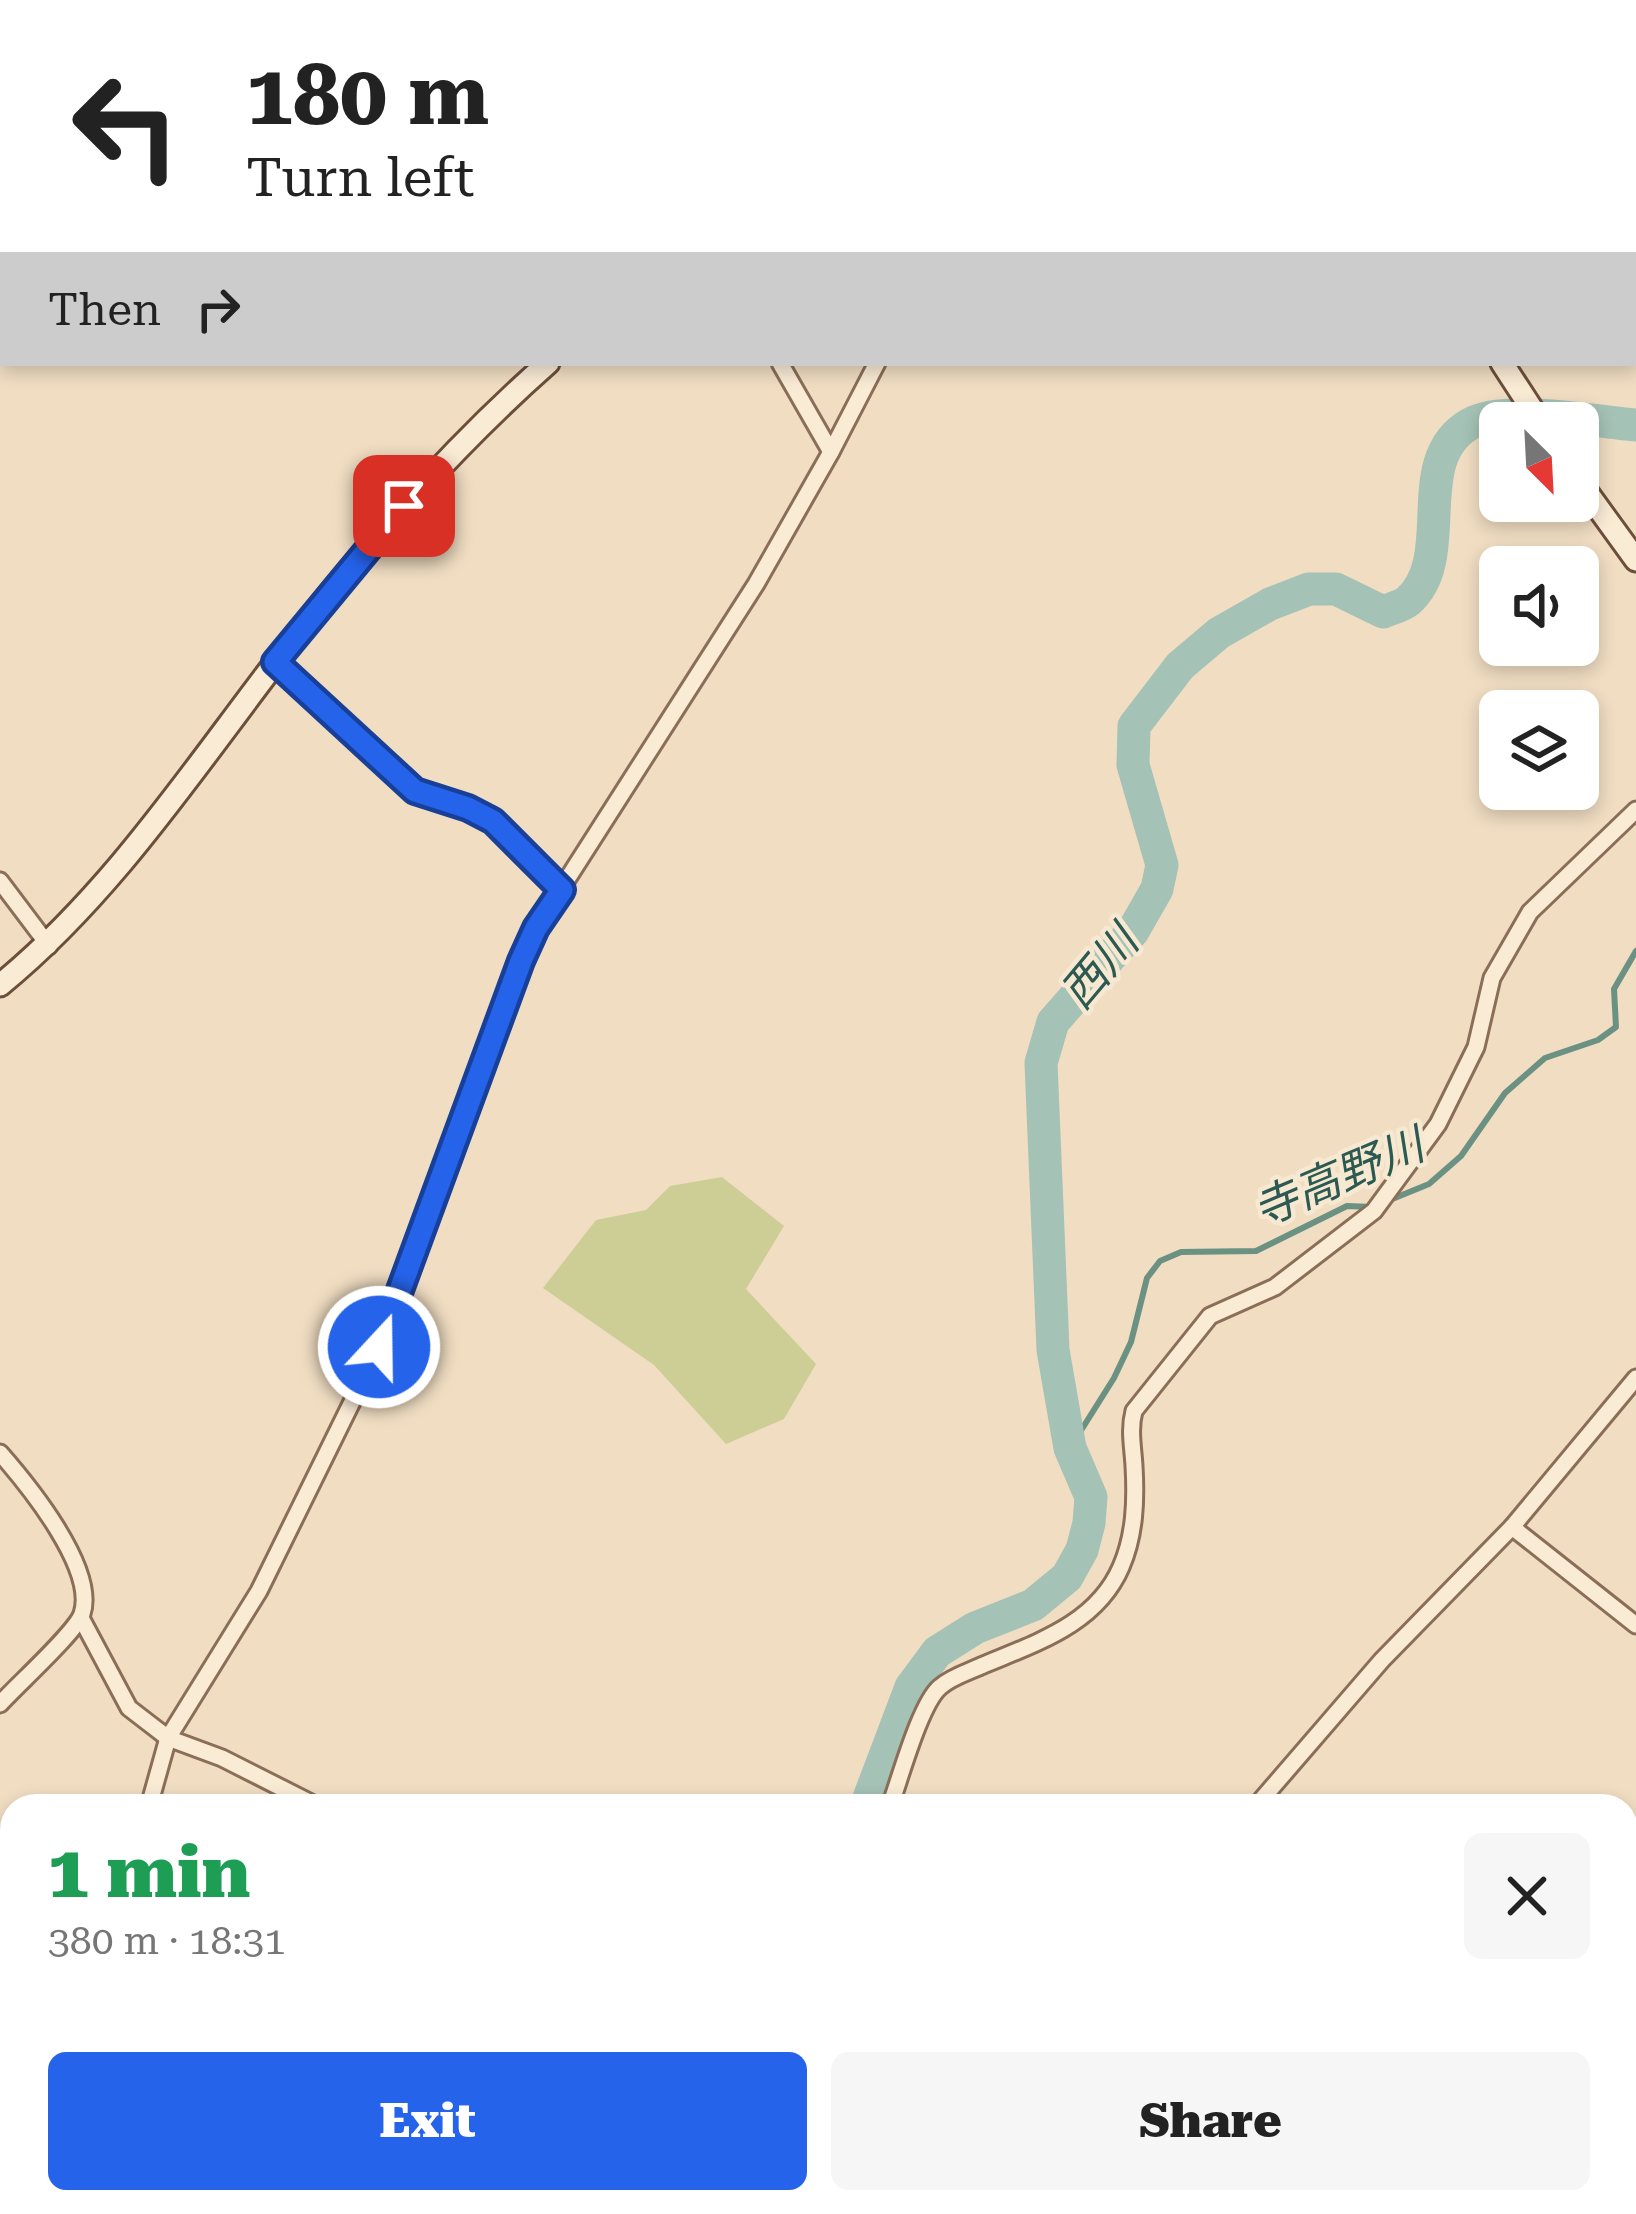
<!DOCTYPE html>
<meta charset="utf-8">
<style>
:root{--surface:#fff;--page:#f6f6f6;--text:#222;--muted:#767676;--accent:#2563eb}
body{margin:0;font-family:"Roboto Serif","Noto Sans JP",serif;background:var(--page);color:var(--text);height:100vh;display:flex;flex-direction:column;font-size:45px;white-space:nowrap}
*{box-sizing:border-box;margin:0}
p{font-size:39px;color:var(--muted)}
.icon{flex:none;width:66px;height:66px;fill:none;stroke:currentColor;stroke-width:2;stroke-linecap:round;stroke-linejoin:round}
.map{position:relative;flex:1;overflow:hidden}
.drawer{position:absolute;left:0px;top:1794px;width:1638px;height:420px;display:flex;flex-direction:column;background:var(--surface);border-radius:36px 36px 0 0;box-shadow:0 6px 18px #0003}
.drawer>*{flex:none}
.hud{position:absolute;left:0px;top:0px;width:1638px;height:366px;box-shadow:0 6px 18px #0003;background:#fff;color:var(--text);overflow:hidden}
.needle{width:78px;rotate:156deg}
.fabs{position:absolute;left:1479px;top:402px;display:grid;gap:24px}
.fabs a{display:grid;place-items:center;width:120px;height:120px;border-radius:18px;background:var(--surface);box-shadow:0 6px 18px #0003;font-size:60px}
.pin{position:absolute;display:grid;place-items:center;width:102px;height:102px;color:#fff;margin:-51px;border-radius:24px;box-shadow:0 6px 18px #0006}
.me{position:absolute;width:132px;margin:-66px;rotate:21deg;stroke-linejoin:round;filter:drop-shadow(0 0 9px #0008)}
.turn{display:flex;align-items:center;gap:42px;height:252px;padding:0 48px;font-size:54px}
.turn .icon{width:156px;height:156px;stroke-width:2.5}
.turn b{display:block;font-size:84px;line-height:102px}
.then{display:flex;align-items:center;height:114px;padding:0 48px;background:#0003;gap:24px;font-size:45px}
.round{display:grid;place-items:center;flex:none;width:126px;height:126px;border-radius:18px;background:var(--page)}
.overview{display:flex;align-items:center;justify-content:space-between;height:204px;padding:0 48px}
h1{font-size:72px;font-weight:800;line-height:90px;color:#1e9e55}
.button{display:flex;gap:24px;margin-top:auto;padding:24px 48px}
.button a{flex:1;height:138px;border-radius:18px;background:var(--accent);color:#fff;font-size:48px;font-weight:800;line-height:138px;text-align:center}
.button a+a{background:var(--page);color:var(--text)}
.map>svg:first-child{display:block}
</style>
<div class="map">
<svg width="1636" height="2214" viewBox="0 0 1636 2214">
<rect width="100%" height="100%" fill="#f0ddc2"/>
<path fill="#cdce95" d="M722 1177 784 1226 746 1289 816 1364 784 1419 726 1444 654 1365 543 1288 596 1220 646 1210 670 1186Z"/>
<g fill="none" stroke-linecap="round" stroke-linejoin="round">
<g stroke="#6b9183" stroke-width="6">
<path d="M1385 1202 1429 1184 1461 1156 1505 1093 1545 1058 1598 1040 1616 1027 1614 989 1636 951"/>
<path d="M1070 1448 1114 1378 1131 1342 1147 1278 1160 1261 1181 1252 1256 1251 1347 1206 1373 1207"/>
</g>
<g stroke="#a4c2b6" stroke-width="33">
<path d="M866 1806 911 1687 937 1652 975 1628 1033 1605 1067 1577 1082 1550 1089 1523 1091 1497 1070 1448 1053 1350 1041 1063 1053 1022 1133 931 1157 889 1162 865 1133 765 1134 726 1180 666 1219 633 1270 604 1309 589H1336L1383 612C1390 609 1402 606 1408 601 1458 557 1407 460 1470 424 1505 404 1596 422 1636 425"/>
<path d="M721 2214 728 2202"/>
</g>
</g>
<path fill="#d09276" stroke="#926653" stroke-width="3" d="M556 2202H596L589 2214H548Z"/>
<g fill="none" stroke-linecap="round" stroke-linejoin="round">
<g stroke="#8a6e58" stroke-width="14">
<path id="lane" d="M633 2214 639 2202"/>
</g>
<g stroke="#8a6e58" stroke-width="21">
<g id="street">
<path d="M717 0V3"/>
<path d="M121 3 125 0"/>
<path d="M0 126 3 121"/>
<path d="M0 190V194"/>
<path d="M1635 322 1636 323"/>
<path d="M780 363 831 452"/>
<path d="M276 663 415 791 468 808 493 821 562 890"/>
<path d="M0 881 49 946"/>
<path d="M0 1453C28 1485 97 1569 82 1614 75 1633 17 1685 0 1704"/>
<path d="M1512 1527 1636 1625"/>
<path d="M81 1618 129 1708 168 1738 222 1758 317 1806"/>
<path d="M149 1806 168 1738 259 1591 379 1347 536 928 756 584 831 452 877 363"/>
<path d="M890 1806C900 1779 920 1704 940 1687 951 1677 968 1672 981 1666 1035 1643 1096 1625 1121 1567 1135 1535 1136 1500 1134 1466 1133 1447 1129 1430 1134 1411L1210 1316 1275 1287 1374 1211 1438 1124 1476 1047 1492 978 1530 912 1636 810"/>
<path d="M1256 1806 1382 1660 1512 1527 1636 1378"/>
<path d="M1626 2143 1636 2128"/>
<path d="M1626 2187 1636 2195"/>
<path d="M985 2202 1002 2214"/>
<path d="M80 2214 84 2202"/>
<path d="M705 2214 709 2202"/>
<path d="M745 2214 752 2202"/>
<path d="M1286 2214 1295 2202"/>
</g>
</g>
<g stroke="#6c4f3b" stroke-width="27">
<g id="secondary">
<path d="M1255 3 1262 0"/>
<path d="M1502 363 1541 423"/>
<path d="M1578 480 1636 560"/>
<path d="M0 985C108 897 188 777 272 667 355 558 446 453 548 363"/>
</g>
</g>
<g stroke="#583c2d" stroke-width="36">
<g id="highway">
<path d="M922 0 924 3"/>
<path d="M964 0 966 3"/>
</g>
</g>
<use href="#lane" stroke="#faebd5" stroke-width="8"/>
<use href="#street" stroke="#faebd5" stroke-width="15"/>
<use href="#secondary" stroke="#faebd5" stroke-width="21"/>
<use href="#highway" stroke="#e3934f" stroke-width="30"/>
</g>
<g fill="none" stroke-linecap="round" stroke-linejoin="round">
<g stroke="#184099" stroke-width="30">
<path id="route" d="M379 1347 521 961 536 928 562 890 493 821 468 808 415 791 275 662 404 506"/>
</g>
<use href="#route" stroke="#2563eb" stroke-width="21"/>
</g>
<g text-anchor="middle" stroke-width="9" stroke-linejoin="round" paint-order="stroke">
<g font-size="45" font-style="italic" fill="#2c5a52" stroke="#f7e8d2">
<text transform="translate(1099 967) rotate(-50)" y="16">西川</text>
<text transform="translate(1338 1177) rotate(-23)" y="16">寺高野川</text>
</g>
</g>
</svg>
<div class="fabs">
<a><svg class="needle" viewBox="-14 -14 28 28"><path d="M0-13l5 13h-10z" fill="#e53935"/><path d="M0 13l5-13h-10z" fill="#767676"/></svg></a>
<a><svg class="icon" aria-label="sound" viewBox="0 0 24 24"><path d="M4 9h4l5-4v14l-5-4H4zM17 9q2 3 0 6"/></svg></a>
<a><svg class="icon" aria-label="layers" viewBox="0 0 24 24"><path d="M12 4l9 5-9 5-9-5zM3 14l9 5 9-5"/></svg></a>
</div>
<div class="pin" style="left:404px;top:506px;background:#d93025"><svg class="icon" aria-label="arrive" viewBox="0 0 24 24"><path d="M6 21V4h12l-3 4 3 4H6"/></svg></div>
<svg class="me" style="left:379px;top:1347px" viewBox="-20 -20 40 40"><circle r="17" fill="#2563eb" stroke="#fff" stroke-width="3"/><path d="M0-11L8 9 0 5-8 9z" fill="#fff"/></svg>
<div class="hud">
<div class="turn"><svg class="icon" aria-label="left" viewBox="0 0 24 24"><path d="M17 20v-9H6M10 6l-5 5 5 5"/></svg><div><b>180 m</b>Turn left</div></div>
<div class="then">Then<svg class="icon" aria-label="right" viewBox="0 0 24 24"><path d="M7 20v-9h11M14 6l5 5-5 5"/></svg></div>
</div>
<section class="drawer">
<div class="overview"><div><h1>1 min</h1><p>380 m · 18:31</p></div><a class="round"><svg class="icon" aria-label="close" viewBox="0 0 24 24"><path d="M6 6l12 12M18 6L6 18"/></svg></a></div>
<div class="button"><a>Exit</a><a>Share</a></div>
</section>
</div>
